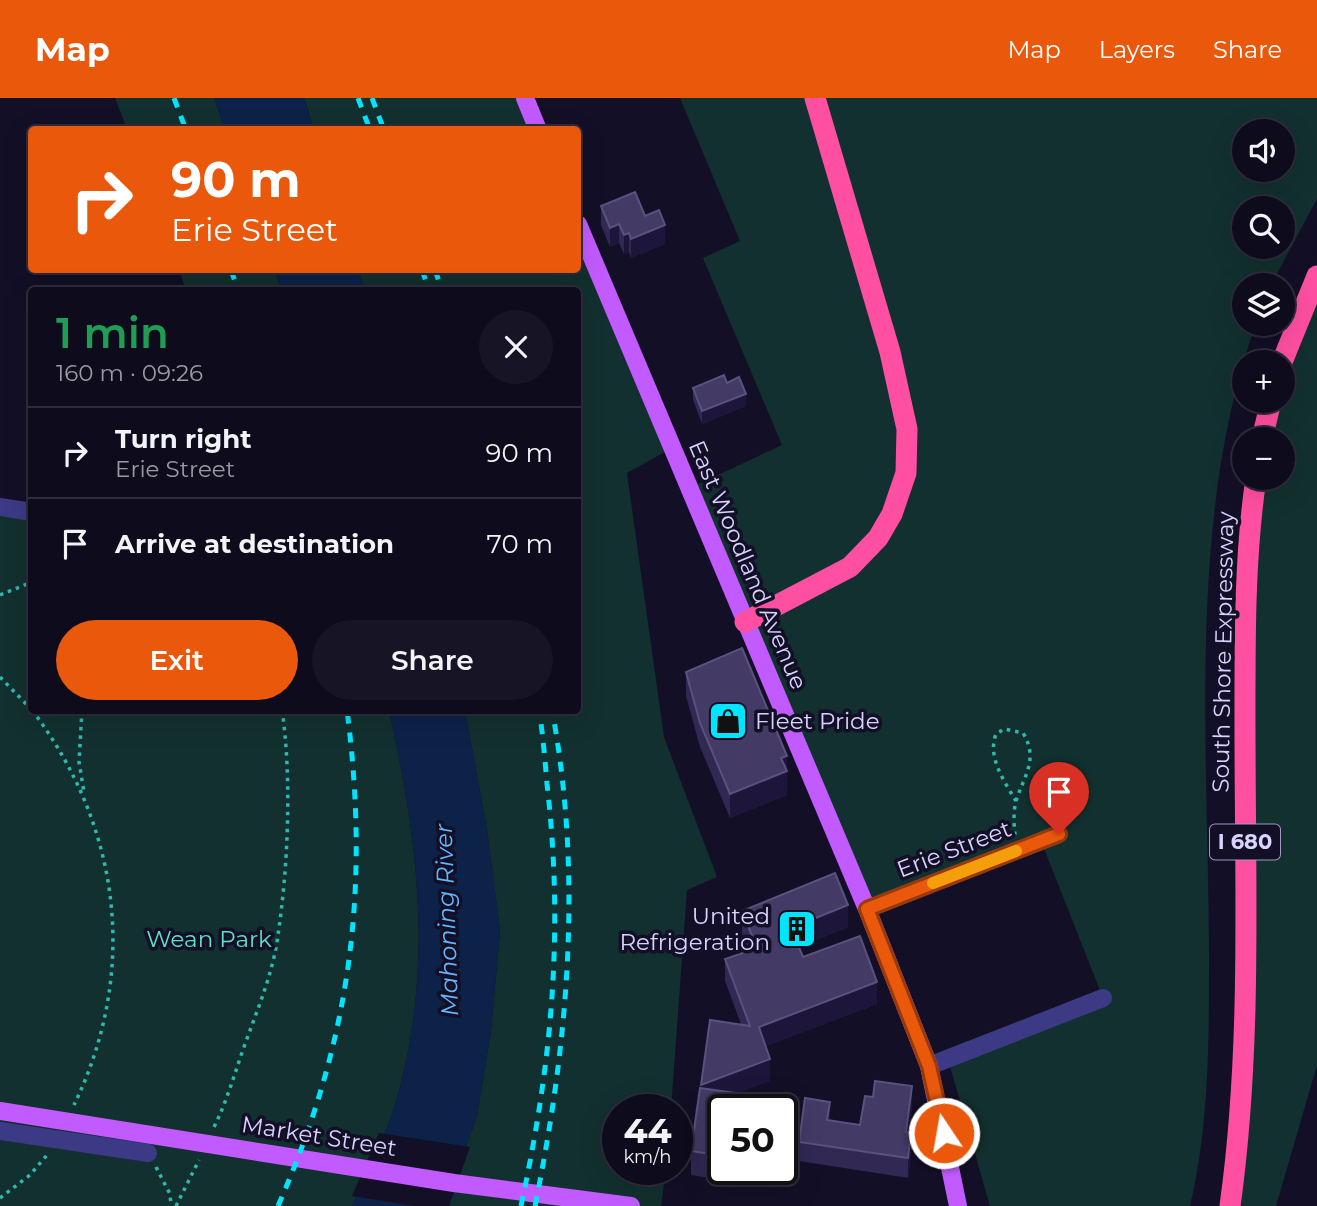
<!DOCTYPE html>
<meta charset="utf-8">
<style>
:root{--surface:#0e0b1c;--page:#171425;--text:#f1f3f6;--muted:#9b9ba3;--line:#2e2b3b;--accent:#ea580c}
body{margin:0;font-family:Montserrat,sans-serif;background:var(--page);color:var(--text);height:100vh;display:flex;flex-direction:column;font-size:26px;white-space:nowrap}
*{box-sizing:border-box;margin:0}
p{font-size:23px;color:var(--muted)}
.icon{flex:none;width:38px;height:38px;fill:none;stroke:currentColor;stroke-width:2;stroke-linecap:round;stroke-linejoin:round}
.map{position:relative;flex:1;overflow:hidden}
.sheet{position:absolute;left:28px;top:189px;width:553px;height:427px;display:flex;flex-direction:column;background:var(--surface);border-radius:7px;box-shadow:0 7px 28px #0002,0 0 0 2px var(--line)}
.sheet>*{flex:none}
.banner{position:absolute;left:28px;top:28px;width:553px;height:147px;border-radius:7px;box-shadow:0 7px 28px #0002,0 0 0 2px var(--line);background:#ea580c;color:#fff;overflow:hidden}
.buttons{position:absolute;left:1232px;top:21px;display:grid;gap:14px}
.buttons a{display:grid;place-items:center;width:63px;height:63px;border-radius:50%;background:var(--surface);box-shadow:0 7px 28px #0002,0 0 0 2px var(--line);font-size:35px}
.speed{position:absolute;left:602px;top:996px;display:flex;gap:14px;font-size:35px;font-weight:700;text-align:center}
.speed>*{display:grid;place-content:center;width:91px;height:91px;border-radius:50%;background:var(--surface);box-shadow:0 7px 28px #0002,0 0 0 2px var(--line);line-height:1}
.speed small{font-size:18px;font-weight:400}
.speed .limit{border:4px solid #111;border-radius:10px;background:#fff;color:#111}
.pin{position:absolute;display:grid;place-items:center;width:60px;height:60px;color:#fff;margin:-72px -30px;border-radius:50% 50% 50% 0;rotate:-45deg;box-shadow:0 0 7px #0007}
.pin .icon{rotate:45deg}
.me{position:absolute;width:77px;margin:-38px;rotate:348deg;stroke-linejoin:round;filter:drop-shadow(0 0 5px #0008)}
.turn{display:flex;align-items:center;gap:24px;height:147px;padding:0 28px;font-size:32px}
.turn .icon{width:91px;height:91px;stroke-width:2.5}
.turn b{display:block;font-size:49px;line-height:60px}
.round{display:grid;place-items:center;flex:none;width:74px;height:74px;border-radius:37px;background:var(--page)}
.overview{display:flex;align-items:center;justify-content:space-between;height:119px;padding:0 28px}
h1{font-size:42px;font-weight:600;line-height:52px;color:#1e9e55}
.cta{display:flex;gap:14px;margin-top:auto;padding:14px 28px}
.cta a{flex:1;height:80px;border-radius:42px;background:var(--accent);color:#fff;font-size:28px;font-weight:600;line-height:80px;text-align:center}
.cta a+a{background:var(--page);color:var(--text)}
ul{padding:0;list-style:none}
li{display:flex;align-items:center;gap:21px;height:91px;padding:0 28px;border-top:2px solid var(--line)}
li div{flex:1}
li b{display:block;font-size:26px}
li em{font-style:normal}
header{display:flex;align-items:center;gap:42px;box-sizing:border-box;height:98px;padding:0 35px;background:var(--accent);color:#fff}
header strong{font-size:33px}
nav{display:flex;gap:38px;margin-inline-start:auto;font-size:24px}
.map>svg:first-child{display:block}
</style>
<header>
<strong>Map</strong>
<nav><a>Map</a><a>Layers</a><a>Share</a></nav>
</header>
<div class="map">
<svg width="1317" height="1108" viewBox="0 0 1317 1108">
<rect width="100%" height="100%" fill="#130f26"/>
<g fill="#12302f" fill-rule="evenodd">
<path d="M115 0H214L225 31H127Z"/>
<path d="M304 0H525L538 31H314Z"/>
<path d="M680 0H1317V101L1271 187H1244V226H1256C1187 416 1208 649 1209 850 1209 935 1210 1025 1190 1108H990L948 961 1103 900 1041 743 867 811 688 391 782 347 703 160 740 143ZM1244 33H1283V72H1244ZM1244 110H1283V149H1244Z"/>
<path d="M578 126 672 350 627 375 664 639 717 779 687 792 671 1011 618 1012V1071H666L661 1108H445L477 1018 491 933 500 833 487 731 465 613 578 612V192H365L358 172H578Z"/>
<path d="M179 172H275L281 192H186Z"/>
<path d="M1317 178V967L1276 1108H1230L1256 380H1283V341H1262L1271 303H1283V264Z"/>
<path d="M0 409 31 414 32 612 389 613C417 738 433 858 401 985 391 1027 370 1070 352 1108H0Z"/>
</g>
<g fill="#0c2248">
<path d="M214 0H304L314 31H225Z"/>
<path d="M275 172H358L365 192H281Z"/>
<path d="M389 613H465L487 731 500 833 491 933 477 1018 445 1108H352C370 1070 391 1027 401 985 433 858 417 738 389 613Z"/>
</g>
<path fill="#130f26" d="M379 1035 470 1049 449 1108H415L352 1098Z"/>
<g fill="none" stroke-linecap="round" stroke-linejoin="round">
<g stroke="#2fb8b0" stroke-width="3.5" stroke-dasharray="3.5 5" stroke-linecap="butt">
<path d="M0 497 32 484"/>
<path d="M0 579 32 612"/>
<path d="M32 612C121 729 139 873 74 1007"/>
<path d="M82 612 79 664 84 694"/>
<path d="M1015 737C1014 726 1013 714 1016 703 1024 678 1039 661 1023 635L1004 631 996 636C987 659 1004 683 1016 703"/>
<path d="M214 1029C227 1003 234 977 244 949 257 912 273 876 278 837 288 769 292 680 282 612"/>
<path d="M156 1069 170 1096 171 1108"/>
<path d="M0 1100 30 1077 47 1057"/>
<path d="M176 1108 199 1062"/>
</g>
<g stroke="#3d3a85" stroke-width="18">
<path d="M0 409 32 414"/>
<path d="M867 811 1059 736"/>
<path d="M929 968 1103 900"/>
<path d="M0 1033 148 1055"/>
</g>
<g stroke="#c25bff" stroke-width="18">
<path d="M525 0 538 32"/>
<path d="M578 126 867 811 929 968 958 1108"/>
<path d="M0 1013 454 1085 631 1108"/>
</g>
<g stroke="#ff4fa3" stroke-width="21">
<path d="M1282 264 1317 178"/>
<path d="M1262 341 1271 303"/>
<path d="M745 524 850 469 878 440 892 416 906 375 907 331 890 254 815 0"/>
<path d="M1230 1108C1252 950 1245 789 1245 630 1245 546 1244 462 1256 380"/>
</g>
<g stroke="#00e5ff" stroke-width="5" stroke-dasharray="10 9" stroke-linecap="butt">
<path d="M174 0 186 32"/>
<path d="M358 0 370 32"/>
<path d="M372 0 384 32"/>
<path d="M231 172 238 192"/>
<path d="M422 172 429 192"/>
<path d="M435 172 442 192"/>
<path d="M278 1108C351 942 370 792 347 612"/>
<path d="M521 1108C552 964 564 833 547 686 545 662 543 637 539 612"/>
<path d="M535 1108C568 946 583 777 552 612"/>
</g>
</g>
<g fill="#312854">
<path d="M601 108 645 118 665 146 631 160 629 154 624 156 619 145 610 149 601 127Z"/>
<path d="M727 285 746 308 702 326 693 302V290Z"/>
<path d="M686 574 787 697 730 720 700 649 686 598Z"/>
<path d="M742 813 848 829 799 849 803 859 877 906 766 948 770 983 736 995 764 1012H723V1071H758L756 1087 691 1077V1053L701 990 741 926 725 883V861L749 852 742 835Z"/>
<path d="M912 1008 909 1035 911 1055 908 1080 799 1063V1044L830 1023 860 1027Z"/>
</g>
<g fill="#1d163a">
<path d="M619 126V145L610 149V130Z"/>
<path d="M665 127V146L631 160V141Z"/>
<path d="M629 135V154L624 156V137Z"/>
<path d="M746 296V308L702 326V313Z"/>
<path d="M787 658V697L730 720V696L781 660Z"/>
<path d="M848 807V829L791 852V830Z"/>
<path d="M877 884V906L759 951V929Z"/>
<path d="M770 961V983L701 1009V987Z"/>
<path d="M912 988V1008L906 1054V1034Z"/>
<path d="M830 1004V1024L827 1022Z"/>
<path d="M911 1035V1055L908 1080V1060Z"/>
<path d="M756 1071H758L756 1087Z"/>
</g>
<g fill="#433a66" stroke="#5a527e" stroke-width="2">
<path d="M635 94 645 118 659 112 665 127 631 141 629 135 624 137 619 126 610 130 601 108Z"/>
<path d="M724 277 727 285 739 279 746 296 702 313 693 290Z"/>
<path d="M742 550 787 658 781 660 787 673 730 696 700 625 686 574Z"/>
<path d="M835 775 848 807 791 830 803 859 860 838 877 884 759 929 770 961 701 987 710 922 750 928 725 861 757 850 742 813Z"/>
<path d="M875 983 912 988 906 1034 911 1035 908 1060 799 1044 805 1000 830 1004 827 1022 860 1027 865 998 873 999Z"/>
<path d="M700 990 764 999 763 1012H723V1058L691 1053Z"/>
</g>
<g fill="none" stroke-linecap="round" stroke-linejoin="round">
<g stroke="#983908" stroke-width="18">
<path id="route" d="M944 1035 929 968 867 811 1059 736"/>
</g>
<use href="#route" stroke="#ea580c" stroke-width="12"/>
<path stroke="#f59e0b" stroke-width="12" d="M933 785 1016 753"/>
</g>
<defs>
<g id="shop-square" transform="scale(2.0125)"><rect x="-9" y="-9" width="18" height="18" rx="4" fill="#00e5ff" stroke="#130f26"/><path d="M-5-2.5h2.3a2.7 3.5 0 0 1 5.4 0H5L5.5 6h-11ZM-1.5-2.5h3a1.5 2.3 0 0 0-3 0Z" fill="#111"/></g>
<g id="building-square" transform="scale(2.0125)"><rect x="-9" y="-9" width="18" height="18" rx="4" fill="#00e5ff" stroke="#130f26"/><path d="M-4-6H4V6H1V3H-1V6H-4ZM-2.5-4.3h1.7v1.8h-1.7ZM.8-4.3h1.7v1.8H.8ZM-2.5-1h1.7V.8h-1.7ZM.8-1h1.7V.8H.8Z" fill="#111"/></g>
</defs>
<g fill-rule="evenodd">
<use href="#shop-square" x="728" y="623"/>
<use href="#building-square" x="797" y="831"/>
</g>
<g text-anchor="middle" stroke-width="7" stroke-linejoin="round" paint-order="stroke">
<rect fill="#130f26" stroke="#9e99be" stroke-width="2" x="1210" y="726.5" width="70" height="35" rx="5"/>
<g font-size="21" font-weight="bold" fill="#d9d4ff">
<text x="1245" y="751">I 680</text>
</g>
<g font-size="23" fill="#d9d4ff" stroke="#130f26">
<text transform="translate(748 467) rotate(67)" y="8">East Woodland Avenue</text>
<text transform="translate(1223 554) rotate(-89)" y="8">South Shore Expressway</text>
<text transform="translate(954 751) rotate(-21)" y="8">Erie Street</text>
<text transform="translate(319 1038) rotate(9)" y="8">Market Street</text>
</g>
<g font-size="23" fill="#d9d4ff" stroke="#130f26" text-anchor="start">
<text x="755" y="631">Fleet Pride</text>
<text x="770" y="826" text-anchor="end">United<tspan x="770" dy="26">Refrigeration</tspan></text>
</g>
<g font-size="23" fill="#5fe0c0" stroke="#130f26">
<text x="209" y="849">Wean Park</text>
</g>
<g font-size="24" font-style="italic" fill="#62b6ff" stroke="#130f26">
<text transform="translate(447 822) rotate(-92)" y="8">Mahoning River</text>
</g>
</g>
</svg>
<div class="buttons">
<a><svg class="icon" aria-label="sound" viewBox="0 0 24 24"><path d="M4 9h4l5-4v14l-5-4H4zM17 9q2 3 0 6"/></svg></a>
<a><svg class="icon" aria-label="search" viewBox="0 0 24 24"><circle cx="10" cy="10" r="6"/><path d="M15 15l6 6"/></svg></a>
<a><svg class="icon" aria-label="layers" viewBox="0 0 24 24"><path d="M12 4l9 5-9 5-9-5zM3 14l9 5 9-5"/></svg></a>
<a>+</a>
<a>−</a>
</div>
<div class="speed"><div>44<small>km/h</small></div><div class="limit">50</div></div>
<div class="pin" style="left:1059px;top:736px;background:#d93025"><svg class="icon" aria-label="arrive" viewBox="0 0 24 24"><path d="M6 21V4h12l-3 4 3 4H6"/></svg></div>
<svg class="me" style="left:944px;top:1035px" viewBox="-20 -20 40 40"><circle r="17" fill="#ea580c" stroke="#fff" stroke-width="3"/><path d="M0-11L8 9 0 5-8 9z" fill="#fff"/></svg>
<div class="banner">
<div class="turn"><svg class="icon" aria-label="right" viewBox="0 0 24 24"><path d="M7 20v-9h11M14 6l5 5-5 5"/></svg><div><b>90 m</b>Erie Street</div></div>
</div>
<section class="sheet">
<div class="overview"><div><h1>1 min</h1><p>160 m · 09:26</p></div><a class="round"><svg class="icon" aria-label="close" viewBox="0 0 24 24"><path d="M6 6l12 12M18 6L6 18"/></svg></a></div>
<ul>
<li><svg class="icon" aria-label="right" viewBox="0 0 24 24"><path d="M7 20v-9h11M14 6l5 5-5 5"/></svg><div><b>Turn right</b><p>Erie Street</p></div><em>90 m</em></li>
<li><svg class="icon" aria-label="arrive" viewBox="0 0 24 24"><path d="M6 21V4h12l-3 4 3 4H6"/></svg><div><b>Arrive at destination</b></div><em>70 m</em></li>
</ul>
<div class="cta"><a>Exit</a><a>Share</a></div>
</section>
</div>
